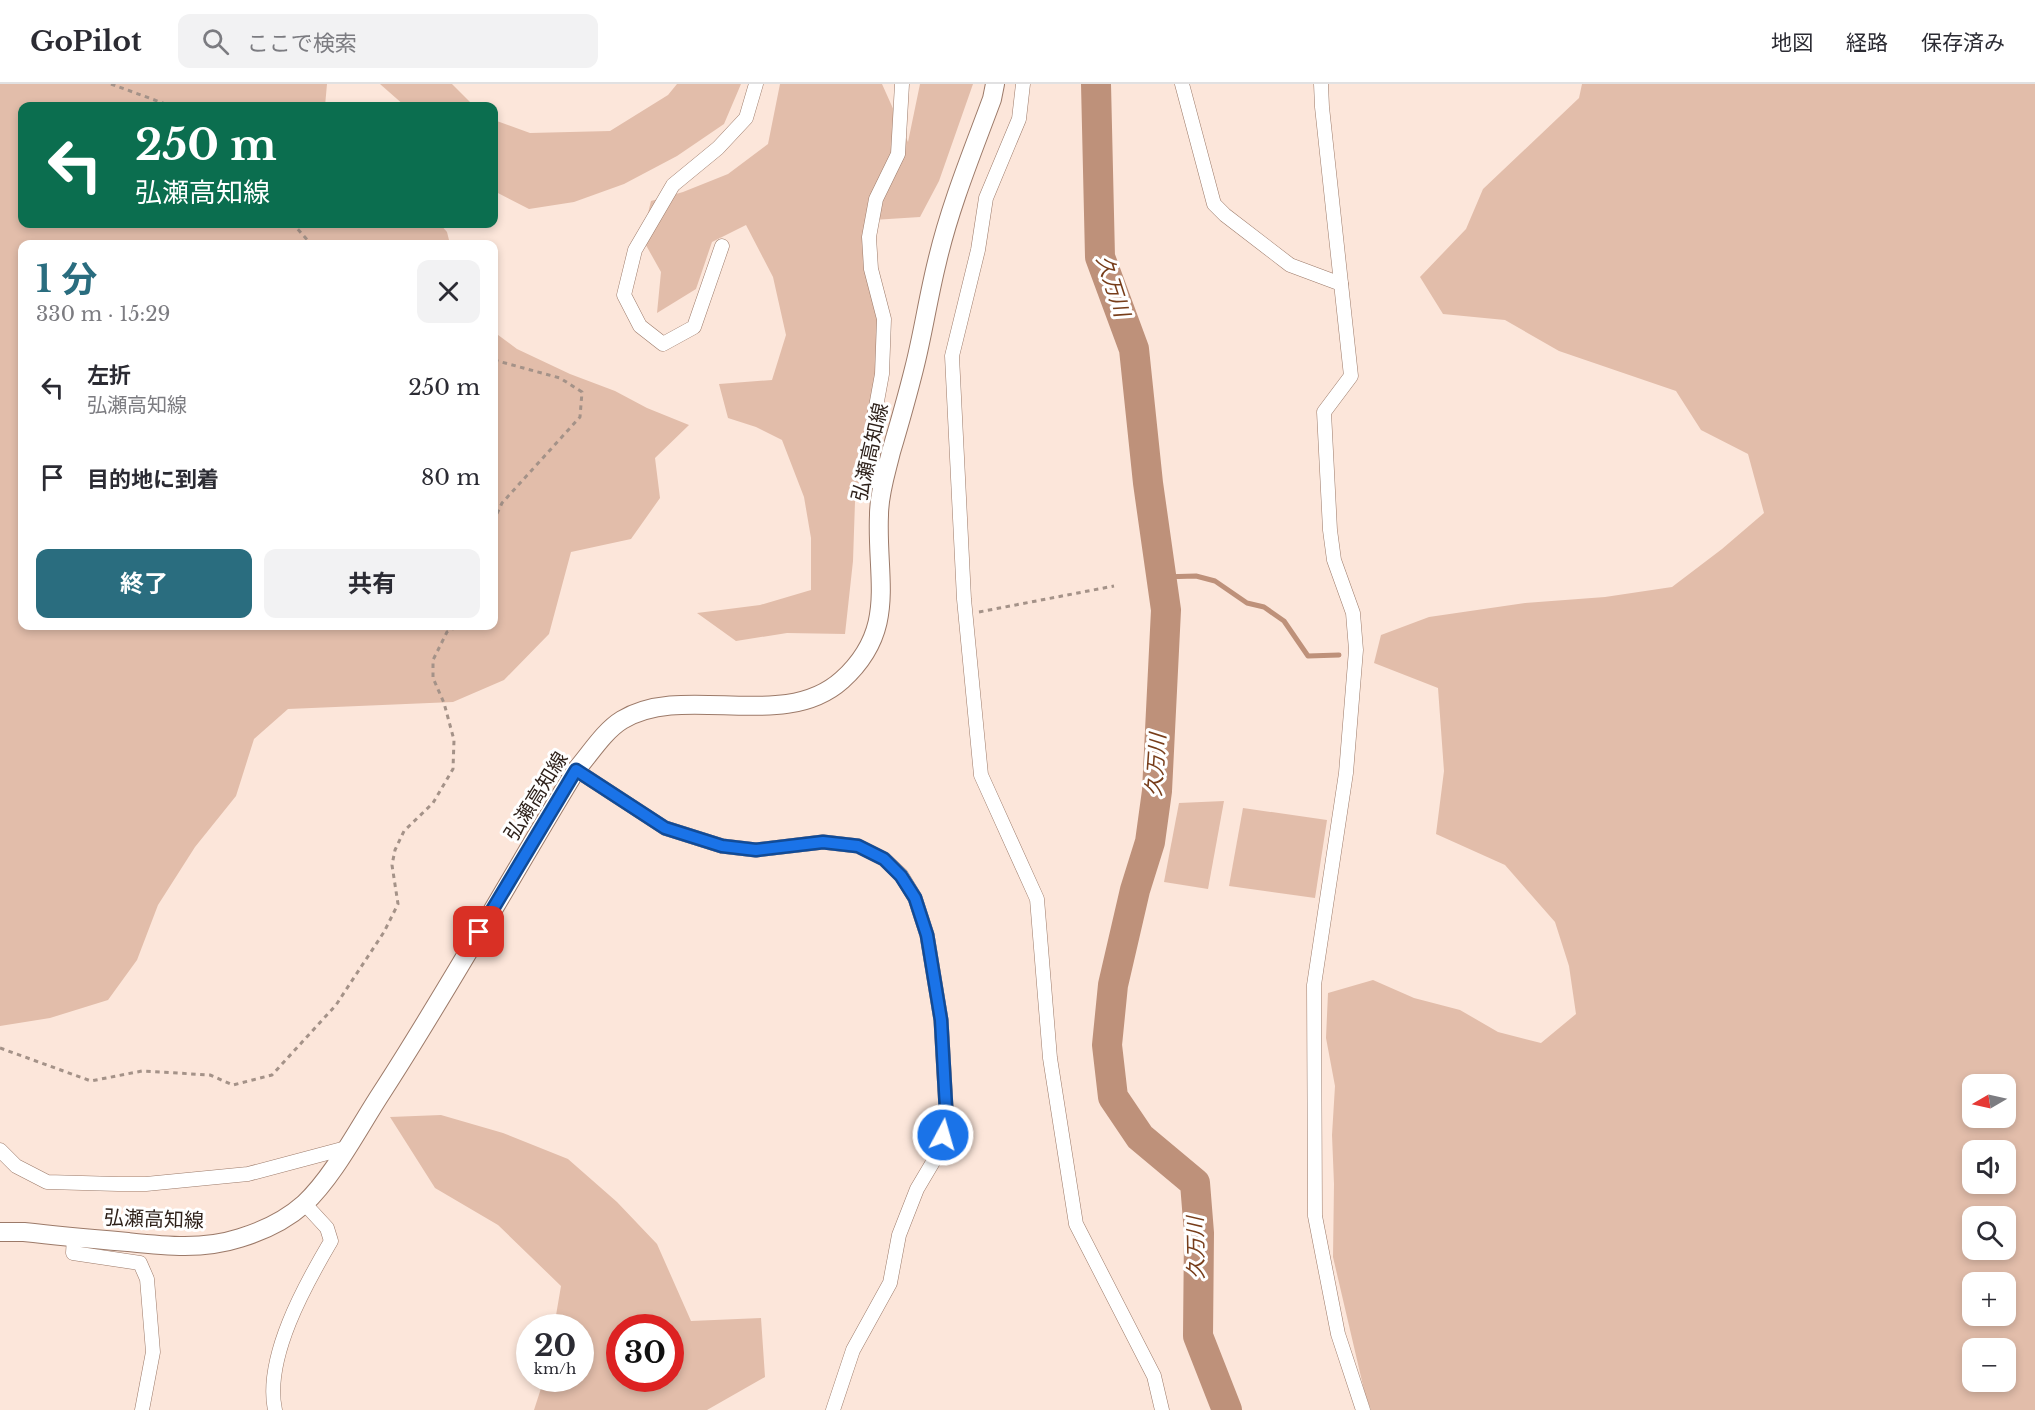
<!DOCTYPE html>
<html lang="ja">
<meta charset="utf-8">
<style>
:root{--surface:#fff;--page:#f2f2f3;--text:#2b2b33;--muted:#7c7c81;--line:#e1e1e2;--accent:#2a6d7f}
body{margin:0;font-family:"Libre Baskerville","Noto Sans JP",serif;background:var(--page);color:var(--text);height:100vh;display:flex;flex-direction:column;font-size:22px;white-space:nowrap}
*{box-sizing:border-box;margin:0}
p{font-size:20px;color:var(--muted)}
.icon{flex:none;width:33px;height:33px;fill:none;stroke:currentColor;stroke-width:2;stroke-linecap:round;stroke-linejoin:round}
.map{position:relative;flex:1;overflow:hidden}
.sheet{position:absolute;left:18px;top:156px;width:480px;height:390px;display:flex;flex-direction:column;background:var(--surface);border-radius:12px;box-shadow:0 3px 9px #0003}
.sheet>*{flex:none}
.guide{position:absolute;left:18px;top:18px;width:480px;height:126px;border-radius:12px;box-shadow:0 3px 9px #0003;background:#0b6e4f;color:#fff;overflow:hidden}
.needle{width:39px;rotate:261deg}
.fabs{position:absolute;left:1962px;top:990px;display:grid;gap:12px}
.fabs a{display:grid;place-items:center;width:54px;height:54px;border-radius:12px;background:var(--surface);box-shadow:0 3px 9px #0003;font-size:30px}
.speed{position:absolute;left:516px;top:1230px;display:flex;gap:12px;font-size:30px;font-weight:700;text-align:center}
.speed>*{display:grid;place-content:center;width:78px;height:78px;border-radius:50%;background:var(--surface);box-shadow:0 3px 9px #0003;line-height:1}
.speed small{font-size:15px;font-weight:400}
.speed .limit{border:9px solid #d22;background:#fff;color:#111}
.pin{position:absolute;display:grid;place-items:center;width:51px;height:51px;color:#fff;margin:-26px;border-radius:12px;box-shadow:0 3px 9px #0006}
.me{position:absolute;width:66px;margin:-33px;rotate:6deg;stroke-linejoin:round;filter:drop-shadow(0 0 4px #0008)}
.turn{display:flex;align-items:center;gap:21px;height:126px;padding:0 18px;font-size:27px}
.turn .icon{width:78px;height:78px;stroke-width:2.5}
.turn b{display:block;font-size:42px;line-height:51px}
.round{display:grid;place-items:center;flex:none;width:63px;height:63px;border-radius:12px;background:var(--page)}
.head{display:flex;align-items:center;justify-content:space-between;height:102px;padding:0 18px}
h1{font-size:36px;font-weight:700;line-height:45px;color:var(--accent)}
.action{display:flex;gap:12px;margin-top:auto;padding:12px 18px}
.action a{flex:1;height:69px;border-radius:12px;background:var(--accent);color:#fff;font-size:24px;font-weight:700;line-height:69px;text-align:center}
.action a+a{background:var(--page);color:var(--text)}
ul{padding:0;list-style:none}
li{display:flex;align-items:center;gap:18px;height:90px;padding:0 18px}
li div{flex:1}
li b{display:block;font-size:22px}
li em{font-style:normal}
header{display:flex;align-items:center;gap:36px;box-sizing:border-box;height:84px;padding:0 30px;background:var(--surface);border-bottom:2px solid var(--line)}
header strong{font-size:28px}
nav{display:flex;gap:33px;margin-inline-start:auto;font-size:21px}
.search{width:420px;height:54px;background:var(--page);display:flex;align-items:center;gap:15px;box-sizing:border-box;padding:0 21px;border-radius:12px;color:var(--muted);font-size:22px}
.map>svg:first-child{display:block}
</style>
<header>
<strong>GoPilot</strong>
<div class="search"><svg class="icon" aria-label="search" viewBox="0 0 24 24"><circle cx="10" cy="10" r="6"/><path d="M15 15l6 6"/></svg>ここで検索</div>
<nav><a>地図</a><a>経路</a><a>保存済み</a></nav>
</header>
<div class="map">
<svg width="2035" height="1326" viewBox="0 0 2035 1326">
<rect width="100%" height="100%" fill="#fce6da"/>
<g fill="#e2bdaa" fill-rule="evenodd">
<path d="M0 0H327L325 22H22V140H440L447 148 450 160H22V542H494V248L517 265 570 290 615 307 647 324 689 341 655 374 660 414 631 455 571 468 549 550 504 596 453 618 288 625 254 655 236 712 195 763 158 821 137 876 108 916 50 934 0 942Z"/>
<path d="M380 0H452L474 22H405Z"/>
<path d="M677 0H741L724 40 677 72 624 100 574 118 529 125 494 107V36L530 49 610 47 668 11Z"/>
<path d="M780 0H882L908 58 920 0H973L939 97 920 133 873 136 879 240 873 363 855 418 853 477 845 550 787 549 736 557 697 529 760 521 811 506V454L804 413 782 356 756 343 728 334 719 300 772 296 786 251 773 193 746 141 712 158 696 205 657 229 661 188 642 154 651 117 683 108 728 90 768 60Z"/>
<path d="M1582 0H2035V1326H1371L1365 1310 1333 1173 1334 1100 1332 1051 1335 1002 1326 954 1328 909 1373 896 1414 914 1460 926 1498 948 1541 959 1576 930 1569 882 1555 838 1505 781 1436 750 1444 687 1438 604 1374 579 1381 551 1429 533 1525 519 1605 513 1672 503 1722 465 1764 429 1748 370 1701 346 1676 307 1559 267 1505 236 1443 230 1420 193 1466 145 1483 105 1579 14ZM1972 1000H2006V1034H1972ZM1972 1066H2006V1100H1972ZM2006 1132V1166H1972V1132ZM2006 1198V1232H1972V1198ZM1972 1264H2006V1298H1972Z"/>
<path d="M1224 717 1208 805 1164 798 1179 719Z"/>
<path d="M1243 724 1327 736 1315 814 1229 802Z"/>
<path d="M441 1031 503 1049 568 1075 617 1118 657 1160 691 1237 761 1234 765 1293 707 1326H534L544 1295 580 1294V1244L554 1243 561 1202 498 1141 435 1104 390 1033ZM620 1244H670V1294H620Z"/>
</g>
<g fill="none" stroke-linecap="round" stroke-linejoin="round">
<path stroke="#be917a" stroke-width="5" d="M1161 493 1196 492 1215 497 1247 519 1264 523 1284 537 1308 572 1339 571"/>
<path stroke="#be917a" stroke-width="30" d="M1096 0 1100 173 1134 265 1148 399 1166 526 1157 707 1150 758 1135 806 1113 901 1107 961 1113 1013 1140 1053 1195 1099 1199 1149 1198 1252 1227 1326"/>
<g stroke="#9c7a69" stroke-width="15">
<g id="street">
<path d="M1023 0 1019 35 986 114 978 166 952 272 964 515 981 691 1037 815 1050 974 1076 1140 1154 1292 1162 1326"/>
<path d="M1182 0 1214 120 1225 131 1290 181 1341 200"/>
<path d="M1321 0 1322 23 1351 292 1324 328 1330 446 1334 476 1353 529 1356 566 1346 689 1314 901 1315 1132 1338 1250 1363 1326"/>
<path d="M722 162 694 243 663 260 640 242 624 211 635 166 673 101 718 64 746 34 756 0"/>
<path d="M882 405 872 377 869 361 882 290 884 235 871 185 869 153 876 115 898 70 902 0"/>
<path d="M576 686 665 744 722 762 756 766 823 758 858 762 884 775 901 791 915 814 927 851 941 936 946 1024 943 1051 933 1078 917 1105 899 1151 890 1199 853 1266 833 1326"/>
<path d="M0 1066 16 1082 47 1098 118 1100H146L248 1090 346 1064"/>
<path d="M74 1154 73 1169 140 1179 147 1195 153 1268 142 1326"/>
<path d="M275 1326C264 1274 305 1201 331 1157L327 1144 304 1119"/>
</g>
</g>
<g stroke="#9c7a69" stroke-width="20">
<path id="secondary" d="M0 1148H24C59 1152 93 1155 128 1158 166 1162 203 1166 240 1154 263 1147 286 1136 304 1120 334 1092 359 1043 382 1008 450 903 511 793 576 686 590 670 604 647 622 636 685 598 783 649 842 596 898 545 876 496 879 431 879 409 886 389 891 368 899 341 907 313 914 285 923 250 928 214 937 178 950 122 972 69 992 15L995 0"/>
</g>
<g stroke="#a49288" stroke-width="3" stroke-dasharray="4.5 4.5" stroke-linecap="butt">
<path d="M111 0 171 22"/>
<path d="M291 140 294 141 311 160"/>
<path d="M494 276 560 294 582 308 580 333 502 419 494 436"/>
<path d="M494 467 496 497 494 508"/>
<path d="M979 528 1114 502"/>
<path d="M0 964 91 997 142 987 210 991 233 1001 272 991 336 921 384 848 398 820 392 781 395 766 404 747 433 719 453 685 454 656 444 619 433 594V576L447 548 458 542"/>
</g>
<use href="#street" stroke="#fff" stroke-width="14"/>
<use href="#secondary" stroke="#fff" stroke-width="18"/>
</g>
<g fill="none" stroke-linecap="round" stroke-linejoin="round">
<g stroke="#114b97" stroke-width="15">
<path id="route" d="M479 848 576 686 665 744 722 762 756 766 823 758 858 762 884 775 901 792 915 814 927 851 941 936 946 1024 943 1051"/>
</g>
<use href="#route" stroke="#1a73e8" stroke-width="10"/>
</g>
<g text-anchor="middle" stroke-width="6" stroke-linejoin="round" paint-order="stroke">
<g font-size="20" fill="#2c1f18" stroke="#fff">
<text transform="translate(870 368) rotate(-77)" y="7">弘瀬高知線</text>
<text transform="translate(536 712) rotate(-58)" y="7">弘瀬高知線</text>
<text transform="translate(154 1135) rotate(2)" y="7">弘瀬高知線</text>
</g>
<g font-size="21" font-style="italic" fill="#773d1a" stroke="#fff">
<text transform="translate(1113 202) rotate(72)" y="7">久万川</text>
<text transform="translate(1156 681) rotate(-86)" y="7">久万川</text>
<text transform="translate(1196 1164) rotate(-91)" y="7">久万川</text>
</g>
</g>
</svg>
<div class="fabs">
<a><svg class="needle" viewBox="-14 -14 28 28"><path d="M0-13l5 13h-10z" fill="#e53935"/><path d="M0 13l5-13h-10z" fill="#7c7c81"/></svg></a>
<a><svg class="icon" aria-label="sound" viewBox="0 0 24 24"><path d="M4 9h4l5-4v14l-5-4H4zM17 9q2 3 0 6"/></svg></a>
<a><svg class="icon" aria-label="search" viewBox="0 0 24 24"><circle cx="10" cy="10" r="6"/><path d="M15 15l6 6"/></svg></a>
<a>+</a>
<a>−</a>
</div>
<div class="speed"><div>20<small>km/h</small></div><div class="limit">30</div></div>
<div class="pin" style="left:479px;top:848px;background:#d93025"><svg class="icon" aria-label="arrive" viewBox="0 0 24 24"><path d="M6 21V4h12l-3 4 3 4H6"/></svg></div>
<svg class="me" style="left:943px;top:1051px" viewBox="-20 -20 40 40"><circle r="17" fill="#1a73e8" stroke="#fff" stroke-width="3"/><path d="M0-11L8 9 0 5-8 9z" fill="#fff"/></svg>
<div class="guide">
<div class="turn"><svg class="icon" aria-label="left" viewBox="0 0 24 24"><path d="M17 20v-9H6M10 6l-5 5 5 5"/></svg><div><b>250 m</b>弘瀬高知線</div></div>
</div>
<section class="sheet">
<div class="head"><div><h1>1 分</h1><p>330 m · 15:29</p></div><a class="round"><svg class="icon" aria-label="close" viewBox="0 0 24 24"><path d="M6 6l12 12M18 6L6 18"/></svg></a></div>
<ul>
<li><svg class="icon" aria-label="left" viewBox="0 0 24 24"><path d="M17 20v-9H6M10 6l-5 5 5 5"/></svg><div><b>左折</b><p>弘瀬高知線</p></div><em>250 m</em></li>
<li><svg class="icon" aria-label="arrive" viewBox="0 0 24 24"><path d="M6 21V4h12l-3 4 3 4H6"/></svg><div><b>目的地に到着</b></div><em>80 m</em></li>
</ul>
<div class="action"><a>終了</a><a>共有</a></div>
</section>
</div>
